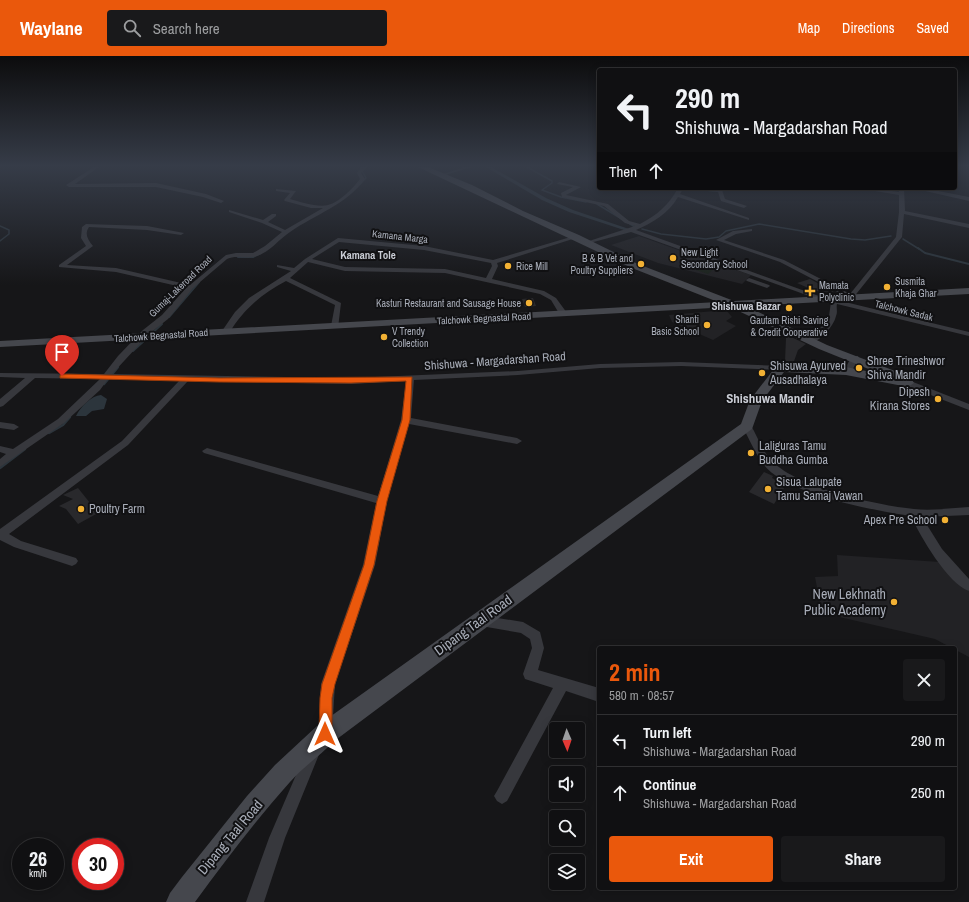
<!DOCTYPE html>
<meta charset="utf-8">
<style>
:root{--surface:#101012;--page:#19191b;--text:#f1f3f6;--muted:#9c9d9f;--line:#303032;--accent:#ea580c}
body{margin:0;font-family:"Archivo Narrow",sans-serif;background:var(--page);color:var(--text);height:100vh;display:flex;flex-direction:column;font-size:15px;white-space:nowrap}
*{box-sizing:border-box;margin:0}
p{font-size:13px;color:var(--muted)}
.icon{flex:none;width:22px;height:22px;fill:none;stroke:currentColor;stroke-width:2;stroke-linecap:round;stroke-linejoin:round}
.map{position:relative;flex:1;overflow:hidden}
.side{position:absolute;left:597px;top:590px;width:360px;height:244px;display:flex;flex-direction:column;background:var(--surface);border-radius:4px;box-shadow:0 2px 10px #0003,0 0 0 1px var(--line)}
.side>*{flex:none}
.top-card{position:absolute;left:597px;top:12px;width:360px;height:122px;border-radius:4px;box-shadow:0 2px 10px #0003,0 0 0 1px var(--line);background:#101012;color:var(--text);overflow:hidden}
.needle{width:26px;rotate:178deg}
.fabs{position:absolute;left:549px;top:666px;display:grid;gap:8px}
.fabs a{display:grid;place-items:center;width:36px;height:36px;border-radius:4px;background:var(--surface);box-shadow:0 2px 10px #0003,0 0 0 1px var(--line);font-size:20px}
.speed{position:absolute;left:12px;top:782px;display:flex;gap:8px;font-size:20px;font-weight:700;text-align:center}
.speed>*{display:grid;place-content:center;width:52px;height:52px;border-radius:50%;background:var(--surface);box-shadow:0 2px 10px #0003,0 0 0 1px var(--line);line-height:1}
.speed small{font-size:10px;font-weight:400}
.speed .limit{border:6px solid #d22;background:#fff;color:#111}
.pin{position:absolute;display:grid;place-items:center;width:34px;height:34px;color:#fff;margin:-41px -17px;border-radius:50% 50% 50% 0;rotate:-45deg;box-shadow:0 0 4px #0007}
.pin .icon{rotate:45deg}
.me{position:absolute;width:44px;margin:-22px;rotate:0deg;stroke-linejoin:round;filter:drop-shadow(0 0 3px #0008)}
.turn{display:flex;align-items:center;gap:14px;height:84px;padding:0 12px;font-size:18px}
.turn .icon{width:52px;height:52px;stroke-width:2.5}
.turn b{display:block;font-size:28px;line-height:34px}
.then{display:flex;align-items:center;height:38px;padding:0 12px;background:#0003;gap:8px;font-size:15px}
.round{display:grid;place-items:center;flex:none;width:42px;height:42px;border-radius:4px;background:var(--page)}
.head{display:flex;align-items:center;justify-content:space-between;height:68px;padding:0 12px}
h1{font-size:24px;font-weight:800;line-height:30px;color:var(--accent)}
.primary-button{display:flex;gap:8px;margin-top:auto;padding:8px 12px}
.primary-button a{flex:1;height:46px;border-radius:4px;background:var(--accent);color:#fff;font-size:16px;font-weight:800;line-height:46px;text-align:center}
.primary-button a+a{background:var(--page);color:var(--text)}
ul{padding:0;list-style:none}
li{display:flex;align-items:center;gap:12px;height:52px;padding:0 12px;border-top:1px solid var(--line)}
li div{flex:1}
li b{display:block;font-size:15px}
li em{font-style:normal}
header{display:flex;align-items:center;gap:24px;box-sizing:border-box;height:56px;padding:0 20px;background:var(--accent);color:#fff}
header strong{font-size:19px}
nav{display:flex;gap:22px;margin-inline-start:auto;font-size:14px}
.search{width:280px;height:36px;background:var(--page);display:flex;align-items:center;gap:10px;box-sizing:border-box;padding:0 14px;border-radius:4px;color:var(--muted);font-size:15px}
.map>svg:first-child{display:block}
</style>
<header>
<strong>Waylane</strong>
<div class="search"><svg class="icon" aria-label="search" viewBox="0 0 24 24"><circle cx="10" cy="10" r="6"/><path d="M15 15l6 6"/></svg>Search here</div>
<nav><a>Map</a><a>Directions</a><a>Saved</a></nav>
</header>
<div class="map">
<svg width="969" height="846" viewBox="0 0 969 846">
<rect width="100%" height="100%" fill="#161618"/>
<g fill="#222225">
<path d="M639 180 715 207 751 219 742 228 658 207 611 189Z"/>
<path d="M726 254 732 261 726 265 736 270 713 284 672 266 669 259Z"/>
<path d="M837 499 940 506 969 535V601L935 583 822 557 815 521 838 520Z"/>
</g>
<path fill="#1c231d" d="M706 205 718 209 708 218 696 214Z"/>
<path fill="#2c353c" d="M101 339 107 343 104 353 92 355 86 360H76C81 350 91 340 101 339Z"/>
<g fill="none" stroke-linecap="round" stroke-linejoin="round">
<g stroke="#2c353c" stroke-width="1.5">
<path d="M527 111 552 125V127L542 134 561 141 586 146"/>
<path d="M360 128 366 122 362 115 366 111"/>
<path d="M597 148 635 171"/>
<path d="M0 170 9 174V178L0 185"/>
<path d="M642 173 661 178 706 183 719 181 726 175 759 168 851 183 865 184 891 180"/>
<path d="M903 183 919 193"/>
</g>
<g stroke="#2c353c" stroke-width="2">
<path d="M918 192 925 197 969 208"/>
<path d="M238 201H253L261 197"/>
<path d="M169 261 199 226"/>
<path d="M150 279 162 268"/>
<path d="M133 295 146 283"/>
</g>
<g stroke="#2c353c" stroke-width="2.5">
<path d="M104 328 118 311"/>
<path d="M49 377 63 369 70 361"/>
<path d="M0 412 25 393"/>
</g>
<path fill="#2c353c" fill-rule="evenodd" d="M486 111H491L546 142 573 154 629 173 624 174 569 156 542 144Z"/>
</g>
<g fill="#29292c">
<path d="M810 223 834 236 815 235 797 227Z"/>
<path d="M533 242 536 250 525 251 522 243Z"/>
<path d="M789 280 806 288 798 294 793 308 785 305 786 282Z"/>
<path d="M764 416 773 420 772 422 786 429 774 448 749 436Z"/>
<path d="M78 432 98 457 78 468 66 453 59 450 73 443 63 439Z"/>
</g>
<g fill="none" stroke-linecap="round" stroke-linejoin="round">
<g fill="#37383d" fill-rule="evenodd">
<path d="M94 111H99L75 128 156 127 206 138 224 145 221 147 203 141 156 131H69L66 129Z"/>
<path d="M361 111H365L361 117 365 123C346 149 316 158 290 176 279 183 270 196 257 200 247 204 237 198 227 203L193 232 168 263 149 278 112 318 351 322 518 315 600 308 681 306 781 310 785 312 781 314 681 310 600 312 518 319 414 324 411 362 517 382 522 385 517 388 409 368 387 445 375 509 335 628 332 678 330 683 325 685 320 683 318 678 321 628 363 509 376 447 204 397 202 395 207 392 378 440 401 364 406 325 351 328 188 325 128 389 9 478 21 485 76 502 78 505 76 508 72 510 14 491 0 484V473L122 385 179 325 108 323 100 334 64 367 0 411V403L6 398 0 396V390L13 393 58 363 100 323 35 322 3 350 0 351V343L25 322 0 321V317L104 318 118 300 143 274 162 259 186 232 116 216 59 211V209L86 190 81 182 82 171 86 168 147 170 184 177 181 179 147 174 89 171C84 178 88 184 93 190L67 209 116 212 190 229 226 199 236 197H253L265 190 282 176 262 167 229 156V154L263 164 272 158H276V160L268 166 285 174 323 152H311L285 145 284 144 290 137 276 135V133L296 135 290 143C300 146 319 152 328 149 340 146 353 132 360 123L357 117Z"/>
<path d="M465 111H472L442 120 440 119Z"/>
<path d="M559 126 581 131 566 139 608 148 629 165 640 168C657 159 669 149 678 132L722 134 725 143 747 150 744 152 721 145 718 136 683 133 680 138 749 162V164L678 141C669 157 652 167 636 174L816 239 969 276V280L837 248C836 252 838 256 836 260 834 270 818 289 807 287V283L826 267 829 260 831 246 812 241 631 176 586 188V186L635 170 625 167 604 150 562 141 561 137 573 131 557 128Z"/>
<path d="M857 132H870L899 136 898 132H904L905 155 969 168V172L904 158 902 181 853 242 851 243 780 206 716 184 733 175 752 173V175L736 178 724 184 784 204 850 238 896 181 899 156V139Z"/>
<path d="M912 132H923L969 141V145Z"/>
<path d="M574 180 579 181 497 207 498 210 492 223 544 235 556 242 567 257 566 259H560L551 244 540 238 445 217 345 215 308 206 290 222 341 247 338 272H335L331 270 335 249 286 225C261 238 244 253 229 277H226L222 275 235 256 249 242 291 215 277 211V209L294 212 305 203 338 182 424 190 493 204ZM339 186 424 194 491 207 492 210 486 222 445 213 345 211 312 203Z"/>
<path d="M749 222 769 229 770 230 767 232 747 225 746 224Z"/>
<path d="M852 300H858L859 302 850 318H844L843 316Z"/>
<path d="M908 324 969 348V354L905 329 904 327Z"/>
<path d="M0 366 14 368 19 371 14 374 0 372Z"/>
<path d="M747 367 750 368C757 379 762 395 772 405 798 432 876 449 914 453 932 455 951 452 969 451V459L922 461 942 493 969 523V535C948 528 920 480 911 460 873 454 787 439 763 408 755 397 749 382 742 370Z"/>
<path d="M479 559 523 566 540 576 544 592 538 614 599 632V646L566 635 507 745 502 748 497 745 494 740 497 735 553 632 525 623 523 618 532 592 530 583 521 577 475 569 473 565 475 561Z"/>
<path d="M313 689 318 691 320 696 285 782 264 846H246L269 782 308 691Z"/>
</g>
<path fill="#45474d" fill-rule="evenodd" d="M418 111H428L472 129 523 155 579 179 638 208 734 245 969 232V238L746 250 827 289 895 315 897 318 895 321 912 324 914 327 908 331 846 319 784 316 762 345 752 373 333 686C320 700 303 711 290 726 256 764 225 805 195 846H166L170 837 182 821 247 740 275 709 317 670 741 368 750 344 777 309 846 311 881 318 819 293 730 251 0 291V285L718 246 632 212Z"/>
</g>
<linearGradient id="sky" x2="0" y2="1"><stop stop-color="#0c0c0d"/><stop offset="0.48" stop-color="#363c48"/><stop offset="1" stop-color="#363c48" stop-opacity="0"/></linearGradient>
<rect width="969" height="229" fill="url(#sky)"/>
<path fill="#ea580c" stroke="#983908" d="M62 318 219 322 412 321 410 364 387 445 374 509 335 628 332 642V678L330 682 325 684 321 682 319 678 320 642 322 628 364 509 377 445 402 364 406 325 351 327 219 326 60 322V319Z"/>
<g fill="#f2b134" stroke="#111113" stroke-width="1.5">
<circle cx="673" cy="202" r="4"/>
<circle cx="641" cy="208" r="4"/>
<circle cx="508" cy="210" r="4"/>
<circle cx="887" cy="231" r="4"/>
<path d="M808 229h4v4h4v4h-4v4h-4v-4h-4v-4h4z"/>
<circle cx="529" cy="247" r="4"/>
<circle cx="789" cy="252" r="4"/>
<circle cx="707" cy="269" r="4"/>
<circle cx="384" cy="281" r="4"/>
<circle cx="859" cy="312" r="4"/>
<circle cx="762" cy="317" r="4"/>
<circle cx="938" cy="343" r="4"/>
<circle cx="751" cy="397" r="4"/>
<circle cx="768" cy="433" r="4"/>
<circle cx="81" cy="453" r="4"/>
<circle cx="945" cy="464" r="4"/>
<circle cx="894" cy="546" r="4"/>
</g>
<g text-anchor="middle" stroke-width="4" stroke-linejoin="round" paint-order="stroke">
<g font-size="10" fill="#a8adb8" stroke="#111113">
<text transform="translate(400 180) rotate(6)" y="4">Kamana Marga</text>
<text transform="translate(180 230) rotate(-44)" y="4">Gumaj-Lakeroad Road</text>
<text transform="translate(904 254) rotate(14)" y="4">Talchowk Sadak</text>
<text transform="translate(484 262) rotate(-3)" y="4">Talchowk Begnastal Road</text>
<text transform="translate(161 279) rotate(-4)" y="4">Talchowk Begnastal Road</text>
</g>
<g font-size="10" fill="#a8adb8" stroke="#111113" text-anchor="start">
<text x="681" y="200">New Light<tspan x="681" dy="12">Secondary School</tspan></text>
<text x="633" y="206" text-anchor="end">B &amp; B Vet and<tspan x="633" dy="12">Poultry Suppliers</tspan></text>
<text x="516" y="214">Rice Mill</text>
<text x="895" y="229">Susmita<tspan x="895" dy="12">Khaja Ghar</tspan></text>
<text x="819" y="233">Mamata<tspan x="819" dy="12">Polyclinic</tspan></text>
<text x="521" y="251" text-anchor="end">Kasturi Restaurant and Sausage House</text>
<text x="699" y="267" text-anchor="end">Shanti<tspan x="699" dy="12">Basic School</tspan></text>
<text x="789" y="268" text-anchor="middle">Gautam Rishi Saving<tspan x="789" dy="12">&amp; Credit Cooperative</tspan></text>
<text x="392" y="279">V Trendy<tspan x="392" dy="12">Collection</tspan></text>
</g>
<g font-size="11" font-weight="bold" fill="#c9ccd4" stroke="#111113">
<text x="368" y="203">Kamana Tole</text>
<text x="746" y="254">Shishuwa Bazar</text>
</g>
<g font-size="12" fill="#a8adb8" stroke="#111113">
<text transform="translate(495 305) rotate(-4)" y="4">Shishuwa - Margadarshan Road</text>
</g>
<g font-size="12" fill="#a8adb8" stroke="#111113" text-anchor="start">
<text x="867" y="309">Shree Trineshwor<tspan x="867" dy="14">Shiva Mandir</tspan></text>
<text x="770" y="314">Shisuwa Ayurved<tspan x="770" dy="14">Ausadhalaya</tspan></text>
<text x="930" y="340" text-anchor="end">Dipesh<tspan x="930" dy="14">Kirana Stores</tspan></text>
<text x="759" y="394">Laliguras Tamu<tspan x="759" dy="14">Buddha Gumba</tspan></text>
<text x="776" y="430">Sisua Lalupate<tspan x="776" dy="14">Tamu Samaj Vawan</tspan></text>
<text x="89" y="457">Poultry Farm</text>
<text x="937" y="468" text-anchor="end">Apex Pre School</text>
</g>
<g font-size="13" font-weight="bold" fill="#c9ccd4" stroke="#111113">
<text x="770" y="347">Shishuwa Mandir</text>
</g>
<g font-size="14" fill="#a8adb8" stroke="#111113" text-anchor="end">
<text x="886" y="543">New Lekhnath<tspan x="886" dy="16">Public Academy</tspan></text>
</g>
<g font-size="14" fill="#a8adb8" stroke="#111113">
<text transform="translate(473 569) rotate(-36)" y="5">Dipang Taal Road</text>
<text transform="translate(230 781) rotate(-50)" y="5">Dipang Taal Road</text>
</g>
</g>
</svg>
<div class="fabs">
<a><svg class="needle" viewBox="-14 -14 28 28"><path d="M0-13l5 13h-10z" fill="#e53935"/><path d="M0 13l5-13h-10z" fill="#9c9d9f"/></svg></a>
<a><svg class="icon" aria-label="sound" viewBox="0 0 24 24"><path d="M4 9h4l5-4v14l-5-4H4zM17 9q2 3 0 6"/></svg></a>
<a><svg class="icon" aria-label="search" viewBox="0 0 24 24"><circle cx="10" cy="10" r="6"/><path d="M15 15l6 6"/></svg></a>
<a><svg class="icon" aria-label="layers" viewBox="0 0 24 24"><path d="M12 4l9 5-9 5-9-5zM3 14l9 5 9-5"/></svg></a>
</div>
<div class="speed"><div>26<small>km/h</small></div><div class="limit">30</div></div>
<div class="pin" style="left:62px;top:320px;background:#d93025"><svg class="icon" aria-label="arrive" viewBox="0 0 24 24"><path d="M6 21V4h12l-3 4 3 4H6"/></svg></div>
<svg class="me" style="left:325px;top:678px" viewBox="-20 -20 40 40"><path d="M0-17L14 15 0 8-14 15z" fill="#ea580c" stroke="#fff" stroke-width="4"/></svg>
<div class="top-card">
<div class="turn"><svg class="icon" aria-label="left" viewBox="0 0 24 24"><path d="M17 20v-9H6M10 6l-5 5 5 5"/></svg><div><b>290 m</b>Shishuwa - Margadarshan Road</div></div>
<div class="then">Then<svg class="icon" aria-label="ahead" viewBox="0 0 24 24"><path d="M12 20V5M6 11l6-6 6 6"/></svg></div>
</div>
<section class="side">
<div class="head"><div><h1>2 min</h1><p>580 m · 08:57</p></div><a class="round"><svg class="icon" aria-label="close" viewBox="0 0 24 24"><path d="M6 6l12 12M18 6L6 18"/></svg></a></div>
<ul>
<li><svg class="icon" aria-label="left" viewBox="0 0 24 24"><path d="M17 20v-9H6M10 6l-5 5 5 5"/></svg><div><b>Turn left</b><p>Shishuwa - Margadarshan Road</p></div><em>290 m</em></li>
<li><svg class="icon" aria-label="ahead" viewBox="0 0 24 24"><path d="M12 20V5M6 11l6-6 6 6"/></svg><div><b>Continue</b><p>Shishuwa - Margadarshan Road</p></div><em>250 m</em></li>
</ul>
<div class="primary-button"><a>Exit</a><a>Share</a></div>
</section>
</div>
